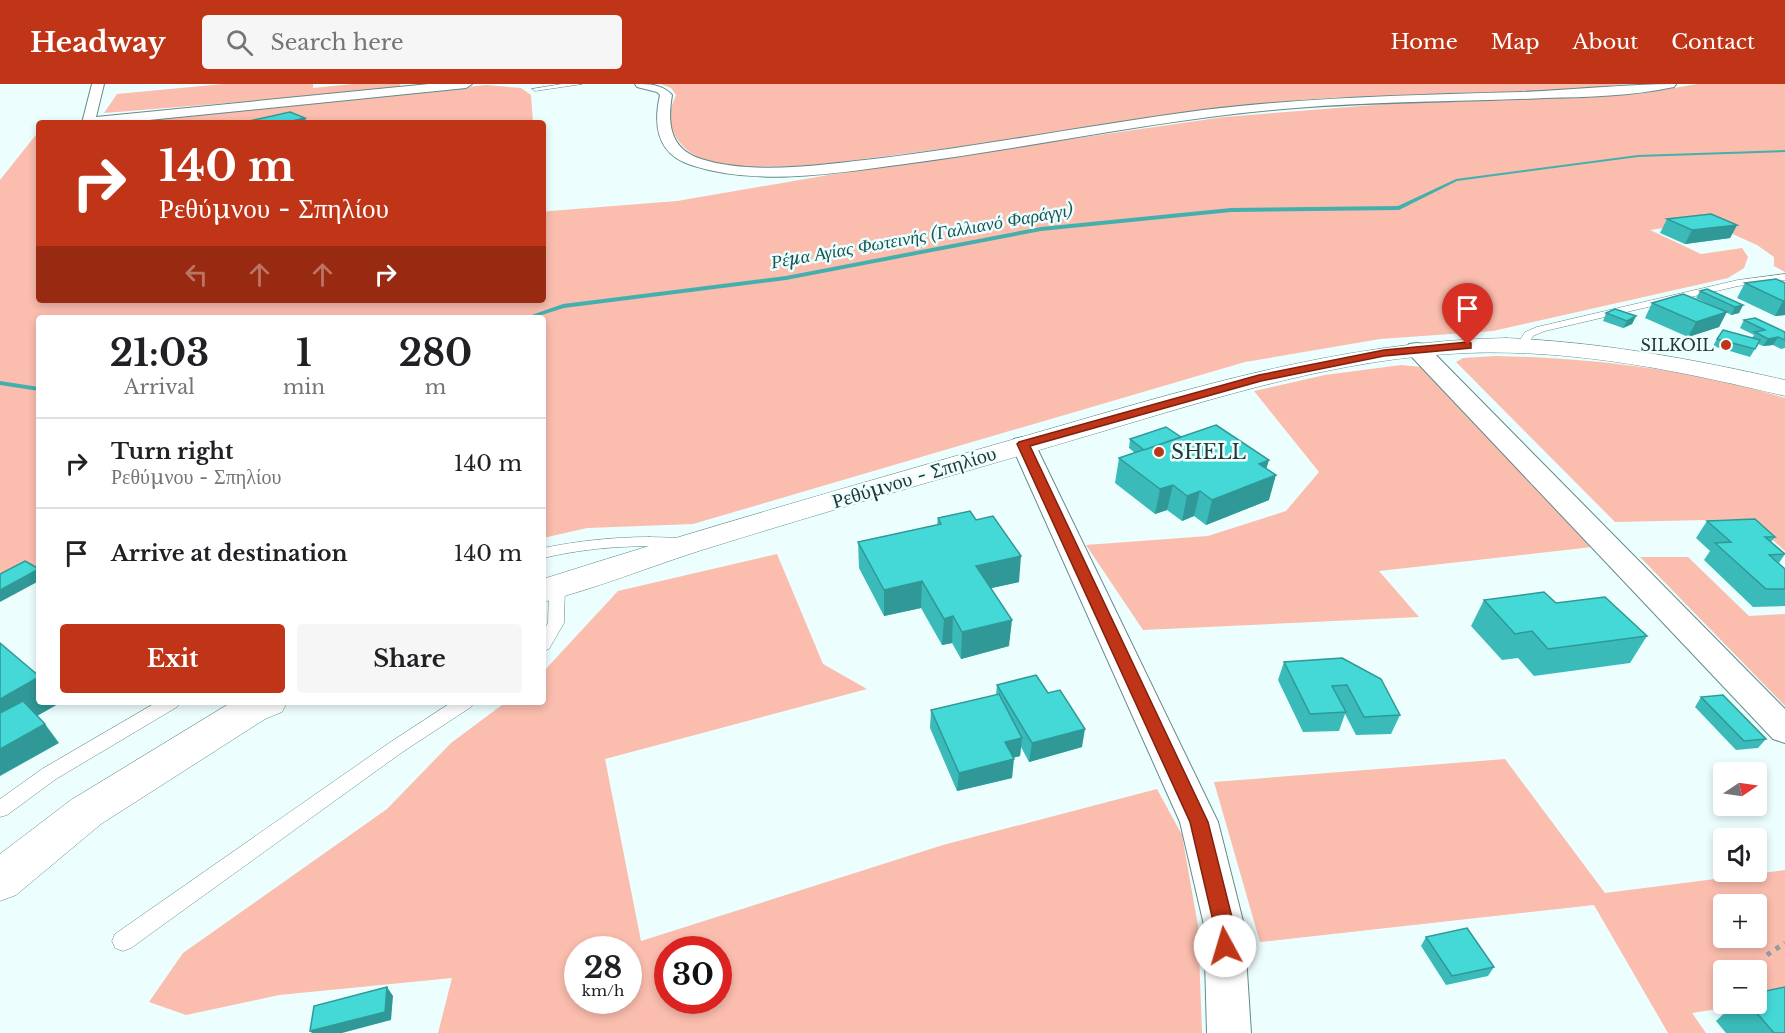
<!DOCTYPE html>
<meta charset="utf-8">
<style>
:root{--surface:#fff;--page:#f6f6f6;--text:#202124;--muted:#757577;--line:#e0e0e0;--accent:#c03517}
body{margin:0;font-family:"Libre Baskerville",serif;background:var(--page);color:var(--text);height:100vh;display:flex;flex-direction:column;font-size:22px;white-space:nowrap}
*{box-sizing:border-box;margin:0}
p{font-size:20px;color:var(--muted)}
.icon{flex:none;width:33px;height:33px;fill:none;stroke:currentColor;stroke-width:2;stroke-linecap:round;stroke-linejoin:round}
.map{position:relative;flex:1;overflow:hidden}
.details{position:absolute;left:36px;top:231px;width:510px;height:390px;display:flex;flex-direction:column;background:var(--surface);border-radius:6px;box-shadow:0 3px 9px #0003}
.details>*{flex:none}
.banner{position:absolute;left:36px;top:36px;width:510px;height:183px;border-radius:6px;box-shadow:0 3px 9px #0003;background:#c03517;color:#fff;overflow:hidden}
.needle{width:39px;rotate:77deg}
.fabs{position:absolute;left:1713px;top:678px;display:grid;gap:12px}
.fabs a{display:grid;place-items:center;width:54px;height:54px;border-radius:6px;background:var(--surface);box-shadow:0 3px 9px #0003;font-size:30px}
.speed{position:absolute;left:564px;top:852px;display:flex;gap:12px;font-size:30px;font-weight:700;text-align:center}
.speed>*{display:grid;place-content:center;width:78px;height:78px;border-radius:50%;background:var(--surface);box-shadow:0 3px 9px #0003;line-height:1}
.speed small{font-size:15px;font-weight:400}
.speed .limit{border:9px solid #d22;background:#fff;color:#111}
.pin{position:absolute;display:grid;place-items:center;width:51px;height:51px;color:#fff;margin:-62px -26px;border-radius:50% 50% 50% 0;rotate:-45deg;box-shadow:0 0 6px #0007}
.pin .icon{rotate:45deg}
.me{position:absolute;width:66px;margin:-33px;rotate:354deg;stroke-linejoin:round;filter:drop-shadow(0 0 4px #0008)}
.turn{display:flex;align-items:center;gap:21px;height:126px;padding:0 24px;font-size:27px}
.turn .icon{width:78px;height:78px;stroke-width:2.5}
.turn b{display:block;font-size:42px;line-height:51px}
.lanes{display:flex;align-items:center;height:57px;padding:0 24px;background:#0003;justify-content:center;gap:30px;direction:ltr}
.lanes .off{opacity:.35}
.eta{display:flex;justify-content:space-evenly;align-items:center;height:102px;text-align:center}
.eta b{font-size:36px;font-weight:800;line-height:42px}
.action{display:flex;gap:12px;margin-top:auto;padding:12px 24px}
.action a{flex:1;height:69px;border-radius:6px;background:var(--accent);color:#fff;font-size:24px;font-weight:800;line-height:69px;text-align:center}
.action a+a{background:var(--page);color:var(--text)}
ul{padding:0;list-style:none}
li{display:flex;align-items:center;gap:18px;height:90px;padding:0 24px;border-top:2px solid var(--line)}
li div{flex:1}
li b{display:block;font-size:22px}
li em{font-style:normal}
header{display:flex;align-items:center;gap:36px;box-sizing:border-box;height:84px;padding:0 30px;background:var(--accent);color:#fff}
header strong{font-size:28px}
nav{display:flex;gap:33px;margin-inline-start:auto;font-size:21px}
.search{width:420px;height:54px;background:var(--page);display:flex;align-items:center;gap:15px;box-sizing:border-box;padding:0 21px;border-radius:6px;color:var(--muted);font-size:22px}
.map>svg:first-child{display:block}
</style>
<header>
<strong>Headway</strong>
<div class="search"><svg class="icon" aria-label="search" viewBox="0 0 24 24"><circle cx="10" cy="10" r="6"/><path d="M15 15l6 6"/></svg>Search here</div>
<nav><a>Home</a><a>Map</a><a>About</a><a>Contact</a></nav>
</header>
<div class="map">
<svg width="1785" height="949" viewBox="0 0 1785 949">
<rect width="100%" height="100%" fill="#edfefe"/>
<g fill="#fabdae" fill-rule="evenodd">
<path d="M223 0H313V4L353 0H400L401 5 104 29 117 10Z"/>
<path d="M660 0H1626C1507 17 1386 6 1267 19 1142 33 1019 56 895 71 841 78 761 90 708 77 689 72 668 52 670 30 670 24 674 17 676 11L671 4Z"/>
<path d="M1697 0H1785V188L1774 182V173L1757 161 1706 138 1650 146 1701 170 1742 164 1748 173 1744 184 1728 194 1493 247 1380 255 1245 278 693 440 587 444 543 454V234H39V481L0 500V96L39 47V216H543V128L550 127 677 117 869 84 1224 33 1387 20 1639 10Z"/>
<path d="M486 1 521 4 531 11 533 39H111Z"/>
<path d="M1496 272C1593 274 1692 286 1785 314V467L1750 435 1615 438 1456 278 1463 274Z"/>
<path d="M1401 281 1422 283 1592 463 1379 487 1419 533 1143 546 1086 461 1208 452 1286 427 1319 388 1254 307 1325 291Z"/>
<path d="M777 470 823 580 867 605 605 675 641 857 943 761 1157 705 1182 751 1198 842 1202 949H438L452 894 279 911 186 931 149 918 183 869 387 725 451 659 506 618H543V588L618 507ZM578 866H628V916H578ZM668 866H718V916H668Z"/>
<path d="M1640 473H1688L1749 532 1785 530V622Z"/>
<path d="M1505 675 1605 809 1785 786V914L1757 918 1756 886H1724V920H1750L1692 929 1706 949H1668L1594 821 1260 858 1214 698ZM1724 820H1756V854H1724Z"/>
</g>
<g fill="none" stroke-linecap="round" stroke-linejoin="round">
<g fill="#43b0ae" fill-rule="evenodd">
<path d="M1785 66V68L1638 73 1457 97 1399 126 1231 128 1041 147 786 196 564 224 532 234H523L563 220 786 192 1041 143 1231 124 1398 122 1456 95 1638 71Z"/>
<path d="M0 297 39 303V307L0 301Z"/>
</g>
<g stroke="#628b8a" stroke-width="1">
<g id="service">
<path d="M562 0H582L535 7 532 5Z"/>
<path d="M1785 190V196L1738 202 1545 247 1533 252 1526 264H1518L1516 262 1525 248 1537 243 1738 196Z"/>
<path d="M649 453 686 454 693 459 686 464C637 460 591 463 543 474V464C578 457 613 453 649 453Z"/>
<path d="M557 497 565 502 564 539 549 565 543 567V547L548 539 549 502Z"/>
<path d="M157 618H180L177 623 56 695 7 731 0 733V715L42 685Z"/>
<path d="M452 618H474L471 623 401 669 131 864 123 867 115 864 112 857 115 850 389 659Z"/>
</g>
</g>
<g stroke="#628b8a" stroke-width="2">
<g id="minor">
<path d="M92 0H104L96 33 429 0H472L466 4 119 39H82Z"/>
<path d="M635 0C650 0 662 0 672 11 667 40 670 65 701 75 754 92 827 80 882 74 989 61 1096 40 1203 26 1309 13 1415 11 1522 8 1573 6 1625 0 1676 0L1674 3C1632 12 1588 13 1545 14 1462 18 1379 17 1296 24 1165 34 1036 63 905 80 837 89 758 103 691 81 657 70 653 42 660 11L657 8 637 3Z"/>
<path d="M1417 259 1425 260 1785 625V659L1773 655 1409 270 1406 265 1409 260Z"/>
<path d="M1023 353 1032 355 1035 360 1218 738 1244 841 1251 949H1207L1204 841 1180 738 1011 360 1014 355Z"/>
</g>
</g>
<g stroke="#628b8a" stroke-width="1">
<g id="secondary">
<path d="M1506 254C1601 258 1693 275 1785 296V312C1681 287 1575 265 1467 269 1340 274 1218 313 1097 349 965 388 833 425 702 466 649 483 597 504 543 518V495C700 445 859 400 1018 354 1178 308 1338 257 1506 254Z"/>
<path d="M232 618H287L282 628 265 635 101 740 16 811 0 817V770L71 716Z"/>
</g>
</g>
<path stroke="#8e9f9e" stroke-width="5" stroke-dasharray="4.5 6" stroke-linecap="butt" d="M1767 871 1785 859"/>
<use href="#service" fill="#fff" fill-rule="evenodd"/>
<use href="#minor" fill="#fff" fill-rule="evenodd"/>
<use href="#secondary" fill="#fff" fill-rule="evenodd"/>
</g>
<g fill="#3abbb9">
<path d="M1667 135 1737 141 1730 154 1685 160 1660 149Z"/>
<path d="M1745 199H1785V231L1775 232 1737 214Z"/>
<path d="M1700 207 1743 221 1739 229 1731 231 1726 228 1719 243 1688 253 1645 234 1652 219 1713 222 1696 214Z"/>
<path d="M1606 229 1636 232 1632 240 1623 244 1603 237Z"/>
<path d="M1744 236 1785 248V264L1781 265 1773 261 1763 262 1758 260 1750 273 1713 262 1717 255 1752 254 1754 251 1740 244Z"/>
<path d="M1181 353 1266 385 1269 416 1206 441 1194 432 1182 437 1167 426 1155 430 1115 399 1119 374 1135 369 1129 364 1130 355Z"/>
<path d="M938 434 1019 498 991 504 1009 562 961 575 952 559 942 561 921 524 884 532 859 484 858 458 937 441Z"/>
<path d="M1707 437 1775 453 1771 458 1785 470 1779 479 1785 485V522L1753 523 1704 476 1710 467 1696 454Z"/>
<path d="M1484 516 1556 519 1647 552 1630 579 1534 592 1518 574 1502 576 1471 542Z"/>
<path d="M1342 574 1400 631 1391 650 1356 651 1345 630 1339 647 1303 648 1278 596 1284 578Z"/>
<path d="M997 601 1082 663 1029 678 1021 663 1020 672 1013 674 1012 694 957 707 930 644 931 626 996 611Z"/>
<path d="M1701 613 1766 655 1758 664 1736 666 1695 623Z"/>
<path d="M1426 853 1494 883 1488 892 1446 901 1421 862Z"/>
<path d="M1734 920H1756L1785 949H1726L1716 937Z"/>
</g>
<g fill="#309896">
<path d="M305 34 307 39H283Z"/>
<path d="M1737 141 1730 154 1685 160 1692 146Z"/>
<path d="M1783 217H1785V231L1775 232Z"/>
<path d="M1743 221 1739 229 1731 231 1735 223Z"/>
<path d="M1727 228 1719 243 1688 253 1696 238Z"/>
<path d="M1636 232 1632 240 1623 244 1627 237Z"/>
<path d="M1778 253 1773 261 1763 262 1768 255Z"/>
<path d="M1269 376 1263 396 1276 391 1269 416 1206 441 1212 416 1259 380Z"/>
<path d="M1173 401 1167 426 1155 430 1160 405Z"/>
<path d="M1200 407 1194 432 1182 437 1187 412Z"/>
<path d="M1021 472 1019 498 974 508 976 482Z"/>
<path d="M39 485V497L0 518V506Z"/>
<path d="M922 497 921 524 884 532V506Z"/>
<path d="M953 532 952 559 942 561 944 535Z"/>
<path d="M1012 536 1009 562 961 575 962 548Z"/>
<path d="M39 593V618H59L60 619 0 653V615Z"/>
<path d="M45 640 59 659 0 692V665Z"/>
<path d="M1085 645 1082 663 1029 678 1032 659Z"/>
<path d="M1022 654 1020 672 1003 676 1005 658Z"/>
<path d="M1014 675 1012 694 957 707 959 689Z"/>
<path d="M387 903 393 912 391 936 342 949H312L310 947Z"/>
</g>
<g fill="#44d9d7" stroke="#309896" stroke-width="1.5">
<path d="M290 28 305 34 283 39H240Z"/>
<path d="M1711 130 1737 141 1692 146 1667 135Z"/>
<path d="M1776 195 1785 199V217H1783L1745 199Z"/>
<path d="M1707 205 1743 221 1735 223 1700 207Z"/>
<path d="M1683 210 1727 228 1696 238 1652 219Z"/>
<path d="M1615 225 1636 232 1627 237 1606 229Z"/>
<path d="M1755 234 1785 248V256L1778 253 1768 255 1755 248 1765 246 1744 236Z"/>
<path d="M1723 246 1760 256 1755 265 1717 255Z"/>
<path d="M1216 341 1269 376 1259 380 1276 391 1212 416 1200 407 1187 412 1173 401 1160 405 1119 374Z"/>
<path d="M1166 343 1181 353 1144 366 1130 355Z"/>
<path d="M970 427 976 436 993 432 1021 472 976 482 1012 536 962 548 953 532 944 535 922 497 884 506 858 458 941 440 938 434Z"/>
<path d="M1755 435 1775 453H1765L1785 470 1769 471 1785 485V505H1766L1715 459 1731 458 1707 437Z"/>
<path d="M25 477 39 485 0 506V490Z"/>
<path d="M1544 508 1556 519 1605 513 1647 552 1548 565 1532 547 1515 550 1484 516Z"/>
<path d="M0 559 39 592V593L0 615Z"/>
<path d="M1342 574 1381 595 1400 631 1364 633 1347 601 1332 602 1346 628 1310 630 1284 578Z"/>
<path d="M1036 591 1048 609 1060 606 1085 645 1032 659 997 601Z"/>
<path d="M999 610 1022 654 1005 658 1014 675 959 689 931 626Z"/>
<path d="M1723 611 1766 655 1744 657 1701 613Z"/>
<path d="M23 617 45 640 0 665V629Z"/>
<path d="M1467 844 1494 883 1452 892 1426 853Z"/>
<path d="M387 903 385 928 310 947 314 922Z"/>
<path d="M1785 903V949H1774L1749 920H1756V909Z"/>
</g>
<path fill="#c03517" stroke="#7d220f" stroke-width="1.5" d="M1468 258 1471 259V264L1384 272 1261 297 1030 362 1208 738 1234 841 1235 862 1232 869 1225 872 1218 869 1215 862 1214 841 1190 738 1017 360 1019 358 1259 291 1384 266Z"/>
<g fill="#c03517" stroke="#edfefe" stroke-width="2">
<circle cx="1726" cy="261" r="6"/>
<circle cx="1159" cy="368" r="6"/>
</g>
<g text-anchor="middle" stroke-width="5" stroke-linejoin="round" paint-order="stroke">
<g font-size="16" fill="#263736" stroke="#edfefe" text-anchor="end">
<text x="1714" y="267">SILKOIL</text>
</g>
<g font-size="18" font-style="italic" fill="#165453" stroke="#edfefe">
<text transform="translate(922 152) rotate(-10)" y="6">Ρέμα Αγίας Φωτεινής (Γαλλιανό Φαράγγι)</text>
</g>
<g font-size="20" fill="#263736" stroke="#edfefe" text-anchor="start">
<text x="1171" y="375">SHELL</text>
</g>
<g font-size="20" fill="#263736" stroke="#edfefe">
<text transform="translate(914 393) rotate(-17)" y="7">Ρεθύμνου - Σπηλίου</text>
</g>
</g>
</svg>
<div class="fabs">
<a><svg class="needle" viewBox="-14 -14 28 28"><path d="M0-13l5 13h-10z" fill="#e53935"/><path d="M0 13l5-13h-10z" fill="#757577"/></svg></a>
<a><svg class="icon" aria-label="sound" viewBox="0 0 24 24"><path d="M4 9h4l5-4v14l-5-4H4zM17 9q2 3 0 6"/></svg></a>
<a>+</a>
<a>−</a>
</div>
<div class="speed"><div>28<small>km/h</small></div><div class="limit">30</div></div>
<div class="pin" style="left:1468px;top:261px;background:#d93025"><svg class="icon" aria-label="arrive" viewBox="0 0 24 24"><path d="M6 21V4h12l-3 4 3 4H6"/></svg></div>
<svg class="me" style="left:1225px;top:862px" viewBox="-20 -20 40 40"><circle r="19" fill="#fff"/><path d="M0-13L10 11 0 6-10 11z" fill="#c03517"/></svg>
<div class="banner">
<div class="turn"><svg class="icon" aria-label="right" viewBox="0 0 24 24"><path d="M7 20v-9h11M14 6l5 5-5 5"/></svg><div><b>140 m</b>Ρεθύμνου - Σπηλίου</div></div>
<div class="lanes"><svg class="icon off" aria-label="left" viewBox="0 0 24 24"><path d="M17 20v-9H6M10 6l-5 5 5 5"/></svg><svg class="icon off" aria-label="ahead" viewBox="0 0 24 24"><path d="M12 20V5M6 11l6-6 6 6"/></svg><svg class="icon off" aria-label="ahead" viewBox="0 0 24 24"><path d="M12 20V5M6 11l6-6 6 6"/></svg><svg class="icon" aria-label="right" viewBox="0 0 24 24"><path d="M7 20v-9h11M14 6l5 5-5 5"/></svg></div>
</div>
<section class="details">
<div class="eta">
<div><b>21:03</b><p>Arrival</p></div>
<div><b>1</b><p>min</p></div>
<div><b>280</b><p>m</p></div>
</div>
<ul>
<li><svg class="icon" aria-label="right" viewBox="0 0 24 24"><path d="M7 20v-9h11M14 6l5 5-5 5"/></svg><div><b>Turn right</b><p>Ρεθύμνου - Σπηλίου</p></div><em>140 m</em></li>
<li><svg class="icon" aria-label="arrive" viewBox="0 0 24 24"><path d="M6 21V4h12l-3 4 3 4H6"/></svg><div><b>Arrive at destination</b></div><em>140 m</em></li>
</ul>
<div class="action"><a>Exit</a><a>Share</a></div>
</section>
</div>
